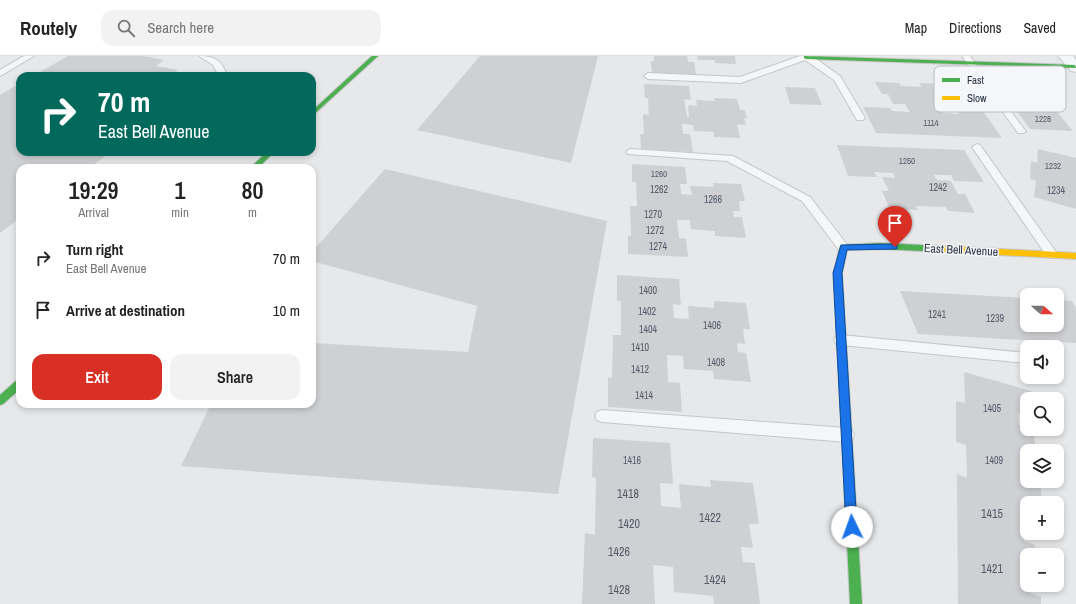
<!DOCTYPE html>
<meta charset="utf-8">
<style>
:root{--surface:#fff;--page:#f2f2f2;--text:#222;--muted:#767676;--line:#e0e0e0;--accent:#d93025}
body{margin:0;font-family:"Archivo Narrow",sans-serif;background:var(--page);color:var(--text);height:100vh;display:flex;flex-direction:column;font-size:15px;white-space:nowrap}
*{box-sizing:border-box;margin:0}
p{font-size:13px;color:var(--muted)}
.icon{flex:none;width:22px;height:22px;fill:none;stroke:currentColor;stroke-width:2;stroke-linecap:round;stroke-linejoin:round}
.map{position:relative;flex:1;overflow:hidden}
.panel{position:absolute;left:16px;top:108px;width:300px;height:244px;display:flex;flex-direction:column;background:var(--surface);border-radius:12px;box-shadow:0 2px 6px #0003}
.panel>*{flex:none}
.top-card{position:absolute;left:16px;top:16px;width:300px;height:84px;border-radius:12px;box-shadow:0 2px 6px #0003;background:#00695c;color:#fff;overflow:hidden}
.needle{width:26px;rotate:110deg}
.controls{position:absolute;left:1020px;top:232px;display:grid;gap:8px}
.controls a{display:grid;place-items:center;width:44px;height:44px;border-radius:8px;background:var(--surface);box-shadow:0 2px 6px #0003;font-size:20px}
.pin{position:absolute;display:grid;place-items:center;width:34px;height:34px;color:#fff;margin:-41px -17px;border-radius:50% 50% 50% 0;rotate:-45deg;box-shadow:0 0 4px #0007}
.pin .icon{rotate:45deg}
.me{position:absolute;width:44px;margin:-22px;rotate:357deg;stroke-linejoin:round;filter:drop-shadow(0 0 3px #0008)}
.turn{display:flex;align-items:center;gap:14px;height:84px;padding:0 16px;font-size:18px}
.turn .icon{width:52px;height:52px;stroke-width:2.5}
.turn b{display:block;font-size:28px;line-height:34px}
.eta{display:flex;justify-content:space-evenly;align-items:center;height:68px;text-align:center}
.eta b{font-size:24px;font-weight:600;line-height:28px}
.button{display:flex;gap:8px;margin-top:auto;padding:8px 16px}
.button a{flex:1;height:46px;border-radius:12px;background:var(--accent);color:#fff;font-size:16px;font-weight:600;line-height:46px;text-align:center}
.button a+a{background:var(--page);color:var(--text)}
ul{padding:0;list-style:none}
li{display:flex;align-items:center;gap:12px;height:52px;padding:0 16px}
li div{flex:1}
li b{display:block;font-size:15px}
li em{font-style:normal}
header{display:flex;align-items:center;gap:24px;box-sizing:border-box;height:56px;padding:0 20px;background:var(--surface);border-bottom:1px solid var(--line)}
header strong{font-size:19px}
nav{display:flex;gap:22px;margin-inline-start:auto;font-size:14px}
.search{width:280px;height:36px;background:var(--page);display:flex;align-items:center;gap:10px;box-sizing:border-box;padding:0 14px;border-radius:12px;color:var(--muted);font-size:15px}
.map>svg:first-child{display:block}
</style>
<header>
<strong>Routely</strong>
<div class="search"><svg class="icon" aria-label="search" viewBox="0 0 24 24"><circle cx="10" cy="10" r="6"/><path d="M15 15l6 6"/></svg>Search here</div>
<nav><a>Map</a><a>Directions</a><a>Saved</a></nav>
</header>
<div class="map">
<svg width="1076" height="548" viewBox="0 0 1076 548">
<rect width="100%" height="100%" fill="#e6e8ea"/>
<g fill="#ced0d3">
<path d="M68 0H143L164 4 156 10 178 14 169 20H33Z"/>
<path d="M480 0H598L571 107 417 74Z"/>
<path d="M654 0H687L688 6H694L696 19 652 17 651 5H654Z"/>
<path d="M697 0H735L736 8 715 7V4H698Z"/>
<path d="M875 26 899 27 901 30 922 31 919 27 943 28 952 41H946L953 51H939L943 57 959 58 957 54 983 55 1002 82 876 77 863 51 890 52 892 55 910 56 905 48H893L888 38H882Z"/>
<path d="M20 27V96H111L89 112H20V162L0 177V39Z"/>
<path d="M644 28 689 30 691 44 684 43 687 61H689L688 49 697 50 696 44 715 45 714 42 737 43 740 54H745L747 62H744L746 69 737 68 740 82 714 81V76L694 75 693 69 682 68 683 78H690L693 96 641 93 640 78H644L643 58 649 59 648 42H645Z"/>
<path d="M785 31 815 32 822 49 790 48Z"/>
<path d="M1000 32 1039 34 1073 75 1030 73Z"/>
<path d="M837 89 964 94 984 126 954 125 951 119H934L937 124 951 125 958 138H965L975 157 948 155 946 151 916 150 918 154 890 153 882 135H889L882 121 895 122 893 117 874 116 877 121 848 120Z"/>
<path d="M1038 93 1076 102V153L1034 141 1036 125 1030 123 1031 105 1037 107Z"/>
<path d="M632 108 685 111 687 128H680L681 138 692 139 690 130 714 131 713 127 741 128 745 145H739L740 155H733L734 161H742L746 182 715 180V175L691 173 690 164H677L679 182 686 183 688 201 628 198V180H631L630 150H637L636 126H632Z"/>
<path d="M385 113 607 165 558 438 181 410 211 348H312V287L468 296 477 250 312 205V196Z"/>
<path d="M617 219 679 223 681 249 673 248 674 262 689 263 688 250 714 252V245L746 247 750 273H743L745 288 737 287 738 296 746 297 751 326 714 323 713 315 684 313 683 300 667 299 668 326 680 327 682 356 608 351V321L612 322 613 279H621V245H617Z"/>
<path d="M900 235 1027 242V269H1057V244L1072 245 1076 252V287L918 278Z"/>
<path d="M964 316 1031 335 1032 343H1027V360L1018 357 1019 369 1027 371V373H1033L1036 395H1027V400L1022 398V409L1027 410V425H1040L1042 447 1033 444V447H1027V471L1023 469 1024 485 1035 489 1036 499H1027L1028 536 1041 541V548H958L957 418 967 422 966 389 956 386V345L965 347Z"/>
<path d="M593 382 670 387 673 428 660 427 661 450 681 452 679 428 711 431 710 424 753 427 759 468H749L753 492 741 491 743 506 755 507 760 548H714L713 540 674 536 673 511 653 509 655 548H582L585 477 595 479 596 422 592 421Z"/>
</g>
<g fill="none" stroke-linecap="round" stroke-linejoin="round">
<g stroke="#c4c6c8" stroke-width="2">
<g id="lane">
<path d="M24 0H34L0 20V14Z"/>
<path d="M199 0C215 0 222 4 227 20H219L213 9Z"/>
<path d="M800 0H812L840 20 865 62 863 64H857L834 24 805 4 741 27 648 23 644 20 648 17 740 21Z"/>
<path d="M962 0H970L1024 73 1026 75 1024 77H1018Z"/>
<path d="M977 88 980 89 1056 196 1058 199 1056 202H1048L972 91Z"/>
<path d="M631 93 733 100 810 141 849 191 847 194H839L802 145 727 105 628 98 626 96 628 94Z"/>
<path d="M841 279 1027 297V307L841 289 836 288 834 284 836 280Z"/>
<path d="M602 354 847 372 852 374 854 379 852 384 847 386 602 366 597 364 595 360 597 356Z"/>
</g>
</g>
<g stroke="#c4c6c8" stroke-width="2">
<path id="street" d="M1058 0H1073L1076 4V16L1071 15Z"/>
</g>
<g stroke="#c4c6c8" stroke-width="2">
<g id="fast">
<path d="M372 0H378L312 60V55Z"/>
<path d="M804 0 1075 9 1076 12 806 3 804 2Z"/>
<path d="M267 96H274L258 112H250Z"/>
<path d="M879 187 944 190 948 193 944 196 879 193 847 194 842 217 862 548H850L834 217 840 189Z"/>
<path d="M20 323V333L3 348 0 349V339L17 324Z"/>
</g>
</g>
<g stroke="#c4c6c8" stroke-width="2">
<path id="slow" d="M944 190 1076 197V203L944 196 940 193Z"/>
</g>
<use href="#lane" fill="#f5f6f7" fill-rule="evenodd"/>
<use href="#street" fill="#f5f6f7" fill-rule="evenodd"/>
<use href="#fast" fill="#4caf50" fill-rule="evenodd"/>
<use href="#slow" fill="#ffc107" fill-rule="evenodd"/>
</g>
<path fill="#1a73e8" stroke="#114b97" d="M895 188 897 189V193L847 194 842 217 857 471 856 475 852 477 847 475 846 471 833 217 841 189Z"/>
<g text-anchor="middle" stroke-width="3" stroke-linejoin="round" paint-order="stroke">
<g font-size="9" fill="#545c69">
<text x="1043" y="66">1228</text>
<text x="931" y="70">1114</text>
<text x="907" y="108">1250</text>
<text x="1053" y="113">1232</text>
<text x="659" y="121">1260</text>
</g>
<g font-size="10" fill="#545c69">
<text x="938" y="135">1242</text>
<text x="659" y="137">1262</text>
<text x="1056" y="138">1234</text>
<text x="713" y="147">1266</text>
<text x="653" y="162">1270</text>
<text x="655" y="178">1272</text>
<text x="658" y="194">1274</text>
<text x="648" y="238">1400</text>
<text x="647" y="259">1402</text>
<text x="937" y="262">1241</text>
<text x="995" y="266">1239</text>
<text x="712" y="273">1406</text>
<text x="648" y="277">1404</text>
<text x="640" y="295">1410</text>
<text x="716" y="310">1408</text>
<text x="640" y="317">1412</text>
<text x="644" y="343">1414</text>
<text x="992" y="356">1405</text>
<text x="632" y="408">1416</text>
<text x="994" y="408">1409</text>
</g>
<g font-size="12" fill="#2b3445" stroke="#f4f6f9">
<text transform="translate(961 194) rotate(3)" y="4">East Bell Avenue</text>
</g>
<g font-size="12" fill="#545c69">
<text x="628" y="442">1418</text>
<text x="992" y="462">1415</text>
<text x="710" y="466">1422</text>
<text x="629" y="472">1420</text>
<text x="619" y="500">1426</text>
<text x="992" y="517">1421</text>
<text x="715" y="528">1424</text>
<text x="619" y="538">1428</text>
</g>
</g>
<rect x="934" y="10" width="132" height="46" rx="6" fill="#f4f6f9" stroke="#b8bcc3" stroke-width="1"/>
<rect x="942" y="22" width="18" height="4" fill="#4caf50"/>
<rect x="942" y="40" width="18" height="4" fill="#ffc107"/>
<g font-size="11" fill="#2b3445">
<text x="967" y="28">Fast</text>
<text x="967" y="46">Slow</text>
</g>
</svg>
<div class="controls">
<a><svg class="needle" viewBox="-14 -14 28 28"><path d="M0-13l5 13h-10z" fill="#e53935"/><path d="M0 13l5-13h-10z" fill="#767676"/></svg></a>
<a><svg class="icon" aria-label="sound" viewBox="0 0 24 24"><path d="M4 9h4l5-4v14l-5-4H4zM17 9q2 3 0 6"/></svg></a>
<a><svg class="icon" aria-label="search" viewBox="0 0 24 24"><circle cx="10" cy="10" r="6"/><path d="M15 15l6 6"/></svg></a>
<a><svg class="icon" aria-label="layers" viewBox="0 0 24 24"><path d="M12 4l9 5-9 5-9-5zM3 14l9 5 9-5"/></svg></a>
<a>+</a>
<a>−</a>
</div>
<div class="pin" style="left:895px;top:191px;background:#d93025"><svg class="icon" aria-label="arrive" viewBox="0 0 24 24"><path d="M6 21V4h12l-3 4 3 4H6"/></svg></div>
<svg class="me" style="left:852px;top:471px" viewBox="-20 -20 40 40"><circle r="19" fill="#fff"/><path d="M0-13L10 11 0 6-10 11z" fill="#1a73e8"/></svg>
<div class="top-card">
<div class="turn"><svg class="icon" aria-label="right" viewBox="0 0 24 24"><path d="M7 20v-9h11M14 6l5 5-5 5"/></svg><div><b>70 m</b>East Bell Avenue</div></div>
</div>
<section class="panel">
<div class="eta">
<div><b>19:29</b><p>Arrival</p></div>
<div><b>1</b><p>min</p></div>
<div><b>80</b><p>m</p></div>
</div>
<ul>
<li><svg class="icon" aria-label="right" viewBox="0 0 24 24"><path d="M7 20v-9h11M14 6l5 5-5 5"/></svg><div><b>Turn right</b><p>East Bell Avenue</p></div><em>70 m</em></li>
<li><svg class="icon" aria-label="arrive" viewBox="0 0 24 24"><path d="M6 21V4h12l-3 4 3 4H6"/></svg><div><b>Arrive at destination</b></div><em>10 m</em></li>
</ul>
<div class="button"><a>Exit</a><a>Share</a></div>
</section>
</div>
